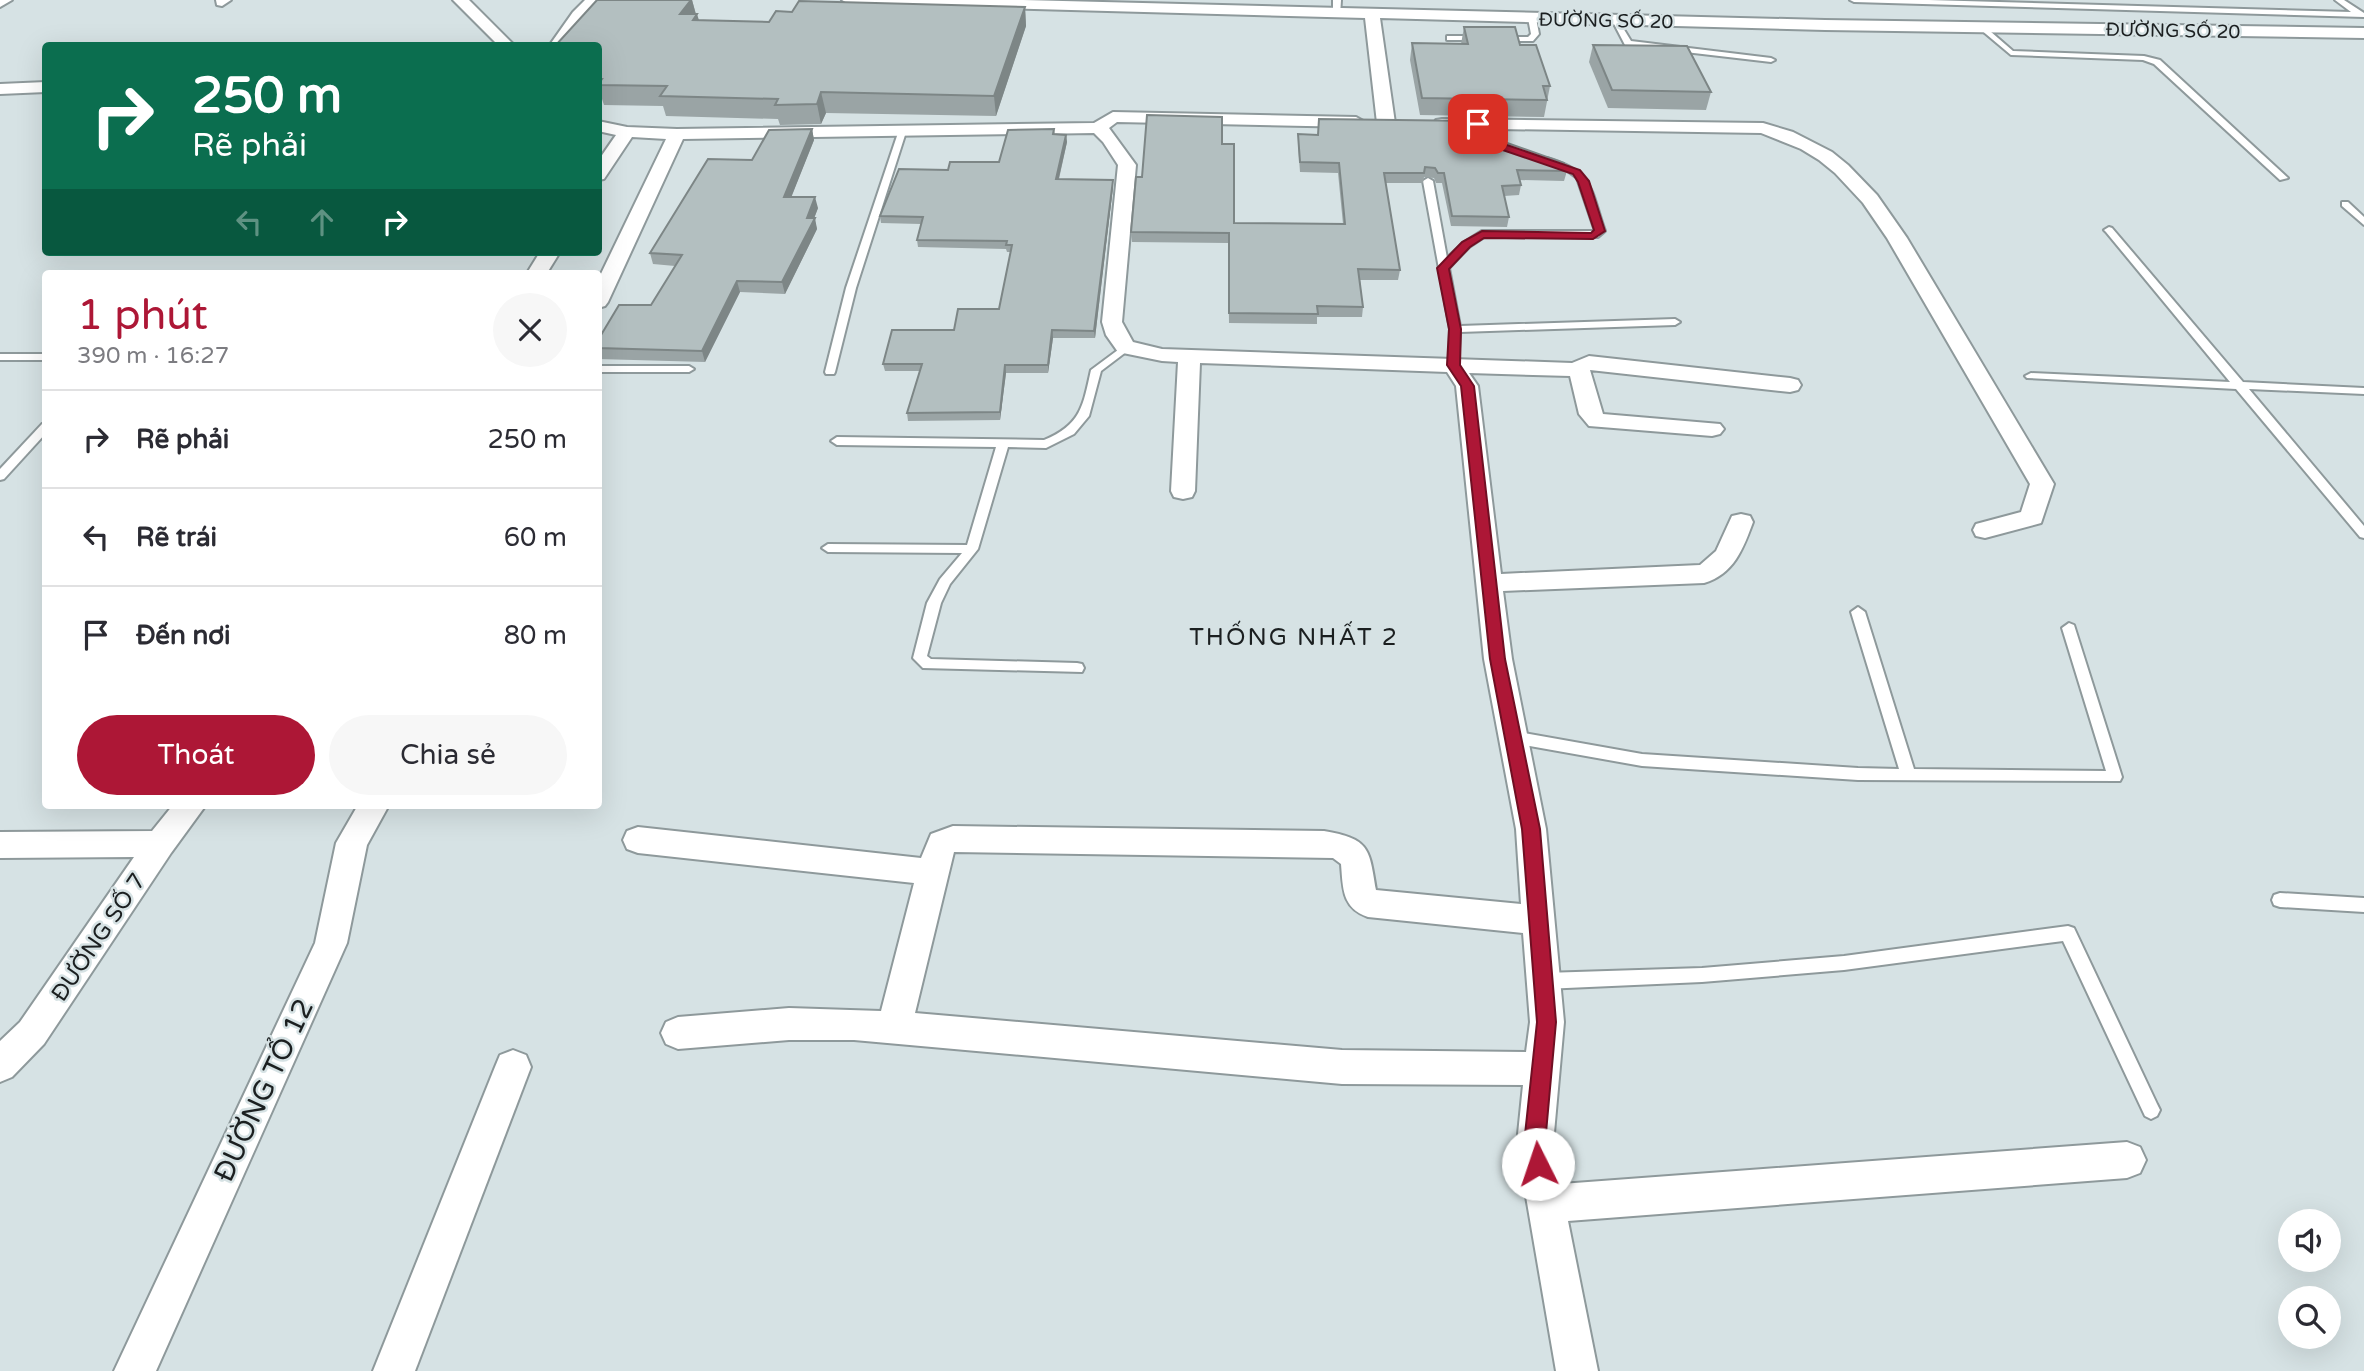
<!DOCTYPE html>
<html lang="vi">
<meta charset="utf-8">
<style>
:root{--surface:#fff;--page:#f7f7f7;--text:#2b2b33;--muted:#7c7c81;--line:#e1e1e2;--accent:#ad1736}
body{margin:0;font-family:"Varela Round",sans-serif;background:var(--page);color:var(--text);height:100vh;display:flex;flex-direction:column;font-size:26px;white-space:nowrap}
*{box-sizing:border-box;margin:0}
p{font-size:23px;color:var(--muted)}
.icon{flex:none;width:38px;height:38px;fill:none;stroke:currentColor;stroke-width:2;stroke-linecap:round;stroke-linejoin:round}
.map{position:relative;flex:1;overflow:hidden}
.drawer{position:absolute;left:42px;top:270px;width:560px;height:539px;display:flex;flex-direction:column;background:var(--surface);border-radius:7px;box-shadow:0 7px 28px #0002}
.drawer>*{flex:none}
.guide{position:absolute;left:42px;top:42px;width:560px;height:214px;border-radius:7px;box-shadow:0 7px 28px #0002;background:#0b6e4f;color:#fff;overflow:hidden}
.tools{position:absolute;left:2278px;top:1209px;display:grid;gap:14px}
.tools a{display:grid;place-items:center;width:63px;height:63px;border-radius:50%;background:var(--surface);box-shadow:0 7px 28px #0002;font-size:35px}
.pin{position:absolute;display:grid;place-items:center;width:60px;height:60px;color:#fff;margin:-30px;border-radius:14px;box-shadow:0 4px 10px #0006}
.me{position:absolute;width:77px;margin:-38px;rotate:356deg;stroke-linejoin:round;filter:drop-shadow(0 0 5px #0008)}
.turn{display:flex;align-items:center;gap:24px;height:147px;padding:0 35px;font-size:32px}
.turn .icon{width:91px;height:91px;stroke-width:2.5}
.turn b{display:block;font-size:49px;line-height:60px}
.lanes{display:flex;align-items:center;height:66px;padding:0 35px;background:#0003;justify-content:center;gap:35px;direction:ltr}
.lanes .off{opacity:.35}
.round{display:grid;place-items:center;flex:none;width:74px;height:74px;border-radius:37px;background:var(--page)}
.overview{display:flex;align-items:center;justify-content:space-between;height:119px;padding:0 35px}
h1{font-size:42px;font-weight:600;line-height:52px;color:var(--accent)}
.cta{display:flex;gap:14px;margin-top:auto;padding:14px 35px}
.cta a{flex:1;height:80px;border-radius:42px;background:var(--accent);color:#fff;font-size:28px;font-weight:600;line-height:80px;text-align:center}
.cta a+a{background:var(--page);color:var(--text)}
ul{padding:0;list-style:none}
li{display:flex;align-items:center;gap:21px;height:98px;padding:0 35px;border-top:2px solid var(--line)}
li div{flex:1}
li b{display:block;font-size:26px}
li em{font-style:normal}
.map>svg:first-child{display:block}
</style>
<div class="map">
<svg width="2364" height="1371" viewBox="0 0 2364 1371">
<rect width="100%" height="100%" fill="#d6e2e4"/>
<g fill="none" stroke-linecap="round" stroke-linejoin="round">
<g stroke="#8e999b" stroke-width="4">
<g id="service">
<path d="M1333 0H1341L1340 15 1333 13Z"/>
<path d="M1850 0H1929L2351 12 2335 0H2344L2364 13V17L1854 2Z"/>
<path d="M1532 16 1536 18 1539 34 1533 41H1500L1496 39 1500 37H1528L1531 34 1528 18Z"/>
<path d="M1611 18H1617L1631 41 1771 58 1775 60 1771 62 1625 45Z"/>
<path d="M1983 25 2013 51 2144 56 2160 60 2288 178 2280 180 2154 64 2143 60 2011 55 1980 29 1979 27Z"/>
<path d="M1450 36H1480L1484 38 1480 40H1447V36Z"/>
<path d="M899 130 906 132 856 288 835 372 834 374H826L825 372 846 288Z"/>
<path d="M1547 158C1595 172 1590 189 1605 231L1598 237H1484L1469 247 1449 268 1460 326 1675 319 1680 322 1675 325 1460 332 1458 365 1457 367H1449L1450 329 1423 181 1428 178 1433 181 1447 258 1463 243 1482 231H1595L1577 178 1566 170 1544 163 1543 161Z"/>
<path d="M2342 202H2348L2364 217V225L2342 206Z"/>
<path d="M2109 227 2112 228 2243 382 2364 388V394L2249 389 2364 526V538L2360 537 2236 389 2027 378 2025 376 2031 373 2230 382 2106 232 2104 230Z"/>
<path d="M1126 344 1130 345V349L1101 371 1089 416 1074 434 1046 448 1008 447 978 549 950 584 941 603 927 656 931 659 1077 663 1082 664 1084 668 1082 672 923 668 913 658 927 603 940 579 962 553 828 552 822 548 828 544 967 545 996 447 837 445 831 441 837 437 1044 440C1081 425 1083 406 1091 370Z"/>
<rect x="0" y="354" width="46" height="6"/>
<path d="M598 366H689L694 369 689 372H598Z"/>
<path d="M46 423V433L4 479 0 480V469L42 424Z"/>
<path d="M1858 607 1865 612 1914 769 2106 771 2062 628 2069 623 2074 625 2122 777 2120 781 1858 780 1642 766 1513 743 1508 741 1506 737 1508 733 1513 731 1642 754 1858 768 1899 769 1851 612Z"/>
<path d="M2280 893 2364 898V912L2280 907 2274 905 2272 900 2274 895Z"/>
<path d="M2068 926 2074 928 2157 1104 2160 1110 2157 1116 2151 1119 2145 1116 2063 941 1844 970 1702 982 1544 989 1538 986 1536 981 1538 976 1544 973 1702 968 1844 956Z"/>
</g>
</g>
<g stroke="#8e999b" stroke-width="4">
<g id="minor">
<path d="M0 0H12L0 7Z"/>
<path d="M216 0H231L222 6 217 5Z"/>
<path d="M453 0H469L515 46H499Z"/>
<path d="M585 0H601L583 18 564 46H549L573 12Z"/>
<path d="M842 0H1023L1825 20 2364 28V38L1825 30 1380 18 1395 123 1386 128 1377 123 1365 18 849 4Z"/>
<path d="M46 82V92L0 94V84Z"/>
<path d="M1113 112 1356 117 1365 122 1356 127 1117 122 1109 128 1136 165 1122 322 1133 342 1162 349 1572 363 1589 356 1790 378 1798 380 1801 385 1798 390 1790 392 1590 370 1603 414 1720 424 1724 429 1720 434 1712 436 1589 426 1579 414 1570 376 1469 373 1478 386 1501 574 1700 565 1716 551 1732 516 1741 514 1750 516 1753 522C1743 549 1734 574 1704 583L1503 591 1512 659 1546 829 1564 1022 1553 1144 1561 1184 2127 1142 2140 1147 2146 1160 2140 1173 2127 1178 1568 1221 1598 1371H1556L1517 1144 1523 1085 1342 1084 854 1040H789L678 1049 666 1044 661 1033 666 1022 678 1017 789 1008 881 1011 914 883 638 853 627 849 623 840 627 831 638 827 921 858 931 834 953 826 1324 831C1370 839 1369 848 1376 890L1521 904 1516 829 1484 659 1456 386 1447 372 1200 363 1195 491 1192 497 1183 499 1174 497 1171 491 1178 362 1162 361 1118 352 1106 335 1102 322 1118 165 1103 142 1094 133 683 139 608 302 605 306 598 308V280L666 139 632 137 604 179 598 180V161L616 135 598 131V121L627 127 677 129 1094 123ZM954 852 1333 858 1341 864C1343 889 1342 908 1368 917L1523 933 1530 1022 1526 1052 1342 1050 915 1013Z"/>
<path d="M1442 119 1763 123 1793 132 1832 152 1848 165 1877 195 1907 238 2054 484 2041 523 1985 538 1976 536 1973 530 1976 524 2021 512 2030 484 1887 238 1863 203 1835 173 1819 160 1801 149 1761 133 1436 128 1433 124 1436 120Z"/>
<path d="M540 252H560L547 273H527Z"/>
<path d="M173 805H206L171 853 44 1044 12 1077 0 1082V1041L20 1022 134 857 0 858V832L152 831Z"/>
<path d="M358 805H389L367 845 347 943 156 1371H114L315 943 336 843Z"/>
<path d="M513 1050 526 1055 531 1067 415 1371H373L495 1067 500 1055Z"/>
</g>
</g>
<use href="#service" fill="#fff" fill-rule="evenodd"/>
<use href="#minor" fill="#fff" fill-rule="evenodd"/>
</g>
<g fill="#9aa4a5">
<path d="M597 0H692L696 14 699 21 769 22 792 12 1025 7 1026 26 996 116 826 113 821 124 780 125 778 119 666 116 663 106 604 105 602 99H598V46Z"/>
<path d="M1464 27 1520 45 1550 86 1544 117 1420 115 1410 60 1412 43 1461 44Z"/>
<path d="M1593 45 1711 92 1706 110 1608 108 1589 62Z"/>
<path d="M812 129 814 140 791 197 818 208 814 218 817 229 785 294 740 292 705 362 598 359V340L651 305 675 266 653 264 650 253 752 160Z"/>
<path d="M1054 129 1055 135H1066L1067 142 1059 179 1113 180V187L1095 338H1053L1048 373H1006L1000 420 908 421 907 413 920 371H885L883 364 999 309 1011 252H1007L1006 249 918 247 917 240 921 224 881 223 880 216 948 170 999 162Z"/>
<path d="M1298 134 1493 138 1567 171 1564 181 1519 180 1521 185 1519 195 1504 196 1509 217 1507 227 1451 226 1442 183H1436L1434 178 1424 177 1423 183H1386L1400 270 1398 280H1360L1363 307 1362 317H1317V324L1229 323 1228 243 1132 242 1131 232 1142 177 1222 144 1234 223 1343 224 1338 173 1300 172 1298 144Z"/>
</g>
<g fill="#7d8686">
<path d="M691 0H692L696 15 697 14 703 33 680 14Z"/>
<path d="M1025 7 1026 26 996 116 994 96Z"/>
<path d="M821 92 826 113 821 124 817 104Z"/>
<path d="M812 129 814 140 787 208 784 197Z"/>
<path d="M1066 135 1067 142 1057 186 1056 179Z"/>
<path d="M1113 180V187L1095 338 1094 331Z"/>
<path d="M815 197 818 208 812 224 815 218 817 229 785 294 782 282Z"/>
<path d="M737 281 740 292 705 362 702 351Z"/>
<path d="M1052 330 1053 338 1048 373V365Z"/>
<path d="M1005 365 1006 373 1000 420V412Z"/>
</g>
<g fill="#b3bfc0" stroke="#7d8686" stroke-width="2">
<path d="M597 0H691L680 14H697L693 20 769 22 776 11 792 12 799 1 1025 7 994 96 821 92 817 104 775 105 778 99 660 96 667 86 598 85 602 79H598V46H555Z"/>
<path d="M1464 27H1515L1520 45H1536L1550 86H1543L1547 100 1422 98 1412 43 1468 44Z"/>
<path d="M1593 45 1687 46 1711 92 1612 90Z"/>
<path d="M1147 115 1222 117V144H1234V223L1345 224 1339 163 1300 162 1298 134 1318 135 1319 119 1477 121 1493 138 1564 163 1567 171 1517 170 1521 185 1502 186 1509 217 1452 216 1444 173H1438L1435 168 1425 167 1424 173H1384L1400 270 1358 269 1363 307 1317 306 1318 314 1229 313V233L1131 232 1136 177H1142Z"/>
<path d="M812 129 784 197H815L807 218H815L782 282 737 281 702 351 598 348V340L619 305H651L682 255 650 253 708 159 752 160 769 130Z"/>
<path d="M1054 129 1053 134 1066 135 1056 179 1113 180 1094 331 1052 330 1048 365H1005L1000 412 907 413 922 364H883L892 330H954L958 309H999L1012 245H1006L1007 241 917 240 923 217 880 216 899 169 948 170 950 162H999L1008 130Z"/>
</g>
<path fill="#ad1736" stroke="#700f23" stroke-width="2" d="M1475 122H1482L1489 135 1501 143 1580 170 1589 181 1605 231 1593 239 1484 238 1470 247 1449 269 1461 329 1460 365 1474 386 1505 659 1540 829 1556 1022 1545 1144 1549 1164 1546 1172 1538 1175 1531 1172 1524 1144 1537 1022 1522 829 1490 659 1461 386 1447 365 1449 329 1437 268 1462 242 1482 231 1591 233 1594 230 1578 182 1573 174 1494 147 1482 139 1473 124Z"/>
<g text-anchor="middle" stroke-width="5" stroke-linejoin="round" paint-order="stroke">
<g font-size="19" fill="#1b1f20" stroke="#d6e2e4">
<text transform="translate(1606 20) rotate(1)" y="7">ĐƯỜNG SỐ 20</text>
<text transform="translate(2173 30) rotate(1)" y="7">ĐƯỜNG SỐ 20</text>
</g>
<g font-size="23" fill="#1b1f20" stroke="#d6e2e4">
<text transform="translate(98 937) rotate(-56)" y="8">ĐƯỜNG SỐ 7</text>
</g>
<g font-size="24" letter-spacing="2" fill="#1b1f20" stroke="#d6e2e4">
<text x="1294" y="645">THỐNG NHẤT 2</text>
</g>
<g font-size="28" fill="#1b1f20" stroke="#d6e2e4">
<text transform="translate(263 1090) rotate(-65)" y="10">ĐƯỜNG TỔ 12</text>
</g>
</g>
</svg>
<div class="tools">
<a><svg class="icon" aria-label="sound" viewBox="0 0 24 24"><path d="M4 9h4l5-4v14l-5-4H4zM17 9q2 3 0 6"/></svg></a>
<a><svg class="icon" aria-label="search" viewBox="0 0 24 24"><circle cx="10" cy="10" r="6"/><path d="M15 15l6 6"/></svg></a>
</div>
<div class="pin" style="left:1478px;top:124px;background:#d93025"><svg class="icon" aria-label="arrive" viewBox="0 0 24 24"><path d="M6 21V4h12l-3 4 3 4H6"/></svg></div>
<svg class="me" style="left:1538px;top:1164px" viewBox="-20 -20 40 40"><circle r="19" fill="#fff"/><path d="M0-13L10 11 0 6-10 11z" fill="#ad1736"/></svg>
<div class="guide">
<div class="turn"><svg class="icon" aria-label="right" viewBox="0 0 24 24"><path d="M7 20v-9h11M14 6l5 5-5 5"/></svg><div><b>250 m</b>Rẽ phải</div></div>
<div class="lanes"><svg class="icon off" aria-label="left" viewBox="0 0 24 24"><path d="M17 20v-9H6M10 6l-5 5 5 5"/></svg><svg class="icon off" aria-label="ahead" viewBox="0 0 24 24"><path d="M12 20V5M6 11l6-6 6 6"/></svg><svg class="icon" aria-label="right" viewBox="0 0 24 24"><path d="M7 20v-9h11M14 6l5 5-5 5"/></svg></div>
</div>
<section class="drawer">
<div class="overview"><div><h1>1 phút</h1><p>390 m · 16:27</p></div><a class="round"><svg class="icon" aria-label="close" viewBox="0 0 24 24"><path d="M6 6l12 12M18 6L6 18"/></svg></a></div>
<ul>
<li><svg class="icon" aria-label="right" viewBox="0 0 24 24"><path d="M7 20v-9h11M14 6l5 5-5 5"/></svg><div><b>Rẽ phải</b></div><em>250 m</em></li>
<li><svg class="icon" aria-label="left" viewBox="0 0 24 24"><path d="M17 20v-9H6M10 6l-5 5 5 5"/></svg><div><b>Rẽ trái</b></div><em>60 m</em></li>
<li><svg class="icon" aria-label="arrive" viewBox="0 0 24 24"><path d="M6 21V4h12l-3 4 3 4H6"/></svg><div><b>Đến nơi</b></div><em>80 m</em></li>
</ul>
<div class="cta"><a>Thoát</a><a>Chia sẻ</a></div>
</section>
</div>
